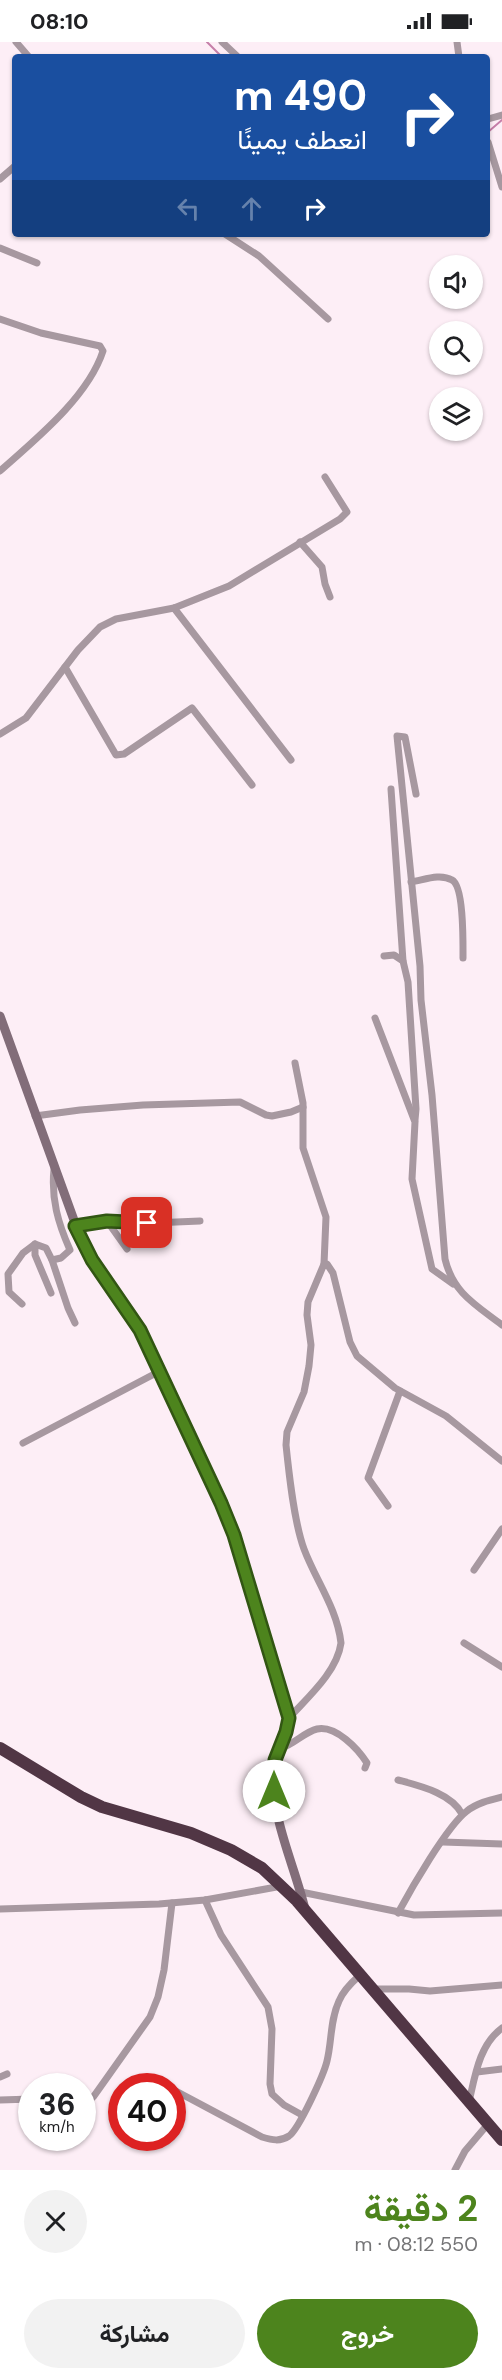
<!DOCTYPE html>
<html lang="ar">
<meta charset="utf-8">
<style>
:root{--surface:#fff;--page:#f2f2f2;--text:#202124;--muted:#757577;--accent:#4d841d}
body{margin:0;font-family:"DM Sans",Vazirmatn,sans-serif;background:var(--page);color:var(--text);direction:rtl;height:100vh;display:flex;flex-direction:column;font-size:22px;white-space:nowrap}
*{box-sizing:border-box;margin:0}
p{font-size:20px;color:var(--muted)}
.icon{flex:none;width:33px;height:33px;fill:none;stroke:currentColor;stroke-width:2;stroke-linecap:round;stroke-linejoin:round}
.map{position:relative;height:2128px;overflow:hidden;direction:ltr}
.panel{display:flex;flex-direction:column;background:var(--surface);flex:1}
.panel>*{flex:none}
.hud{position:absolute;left:12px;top:12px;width:478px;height:183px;border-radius:6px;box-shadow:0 2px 4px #0004;direction:rtl;background:#1a4fa0;color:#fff;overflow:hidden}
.fabs{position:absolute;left:429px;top:213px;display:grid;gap:12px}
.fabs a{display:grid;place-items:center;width:54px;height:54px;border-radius:50%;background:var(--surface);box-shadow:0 2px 4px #0004;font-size:30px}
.speed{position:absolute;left:18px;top:2031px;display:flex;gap:12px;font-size:30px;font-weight:700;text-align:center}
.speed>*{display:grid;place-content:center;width:78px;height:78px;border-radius:50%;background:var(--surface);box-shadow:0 2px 4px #0004;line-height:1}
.speed small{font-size:15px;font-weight:400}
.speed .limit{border:9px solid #d22;background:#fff;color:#111}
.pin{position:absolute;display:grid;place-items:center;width:51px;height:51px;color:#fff;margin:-26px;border-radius:12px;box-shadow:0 3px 9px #0006}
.me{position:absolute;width:66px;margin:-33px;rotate:0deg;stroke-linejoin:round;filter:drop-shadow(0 0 4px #0008)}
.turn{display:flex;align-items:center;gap:21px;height:126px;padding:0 24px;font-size:27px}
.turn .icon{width:78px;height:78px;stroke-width:2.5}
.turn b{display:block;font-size:42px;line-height:51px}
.lanes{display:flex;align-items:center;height:57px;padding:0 24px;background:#0003;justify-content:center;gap:30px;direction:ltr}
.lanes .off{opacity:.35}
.round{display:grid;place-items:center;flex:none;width:63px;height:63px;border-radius:32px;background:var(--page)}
.overview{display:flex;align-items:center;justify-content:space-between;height:102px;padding:0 24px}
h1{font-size:36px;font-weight:700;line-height:45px;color:var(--accent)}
.cta{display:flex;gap:12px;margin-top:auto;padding:12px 24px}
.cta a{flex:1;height:69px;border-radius:36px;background:var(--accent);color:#fff;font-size:24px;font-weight:700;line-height:69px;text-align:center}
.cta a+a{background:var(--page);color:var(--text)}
.status{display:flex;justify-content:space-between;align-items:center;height:42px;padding:0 30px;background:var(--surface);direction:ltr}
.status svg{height:16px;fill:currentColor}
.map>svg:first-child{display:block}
</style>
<div class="status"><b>08:10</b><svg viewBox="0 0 49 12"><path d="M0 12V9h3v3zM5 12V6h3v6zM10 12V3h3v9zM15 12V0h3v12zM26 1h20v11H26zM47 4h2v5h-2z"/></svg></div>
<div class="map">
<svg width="502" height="2128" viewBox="0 0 502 2128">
<rect width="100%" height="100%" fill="#fdeef6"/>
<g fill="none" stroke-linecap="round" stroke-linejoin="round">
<g stroke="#c57ea8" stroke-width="2">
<path d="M207 0 222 15"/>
<path d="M488 90 502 78"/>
</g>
<g stroke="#a798a0" stroke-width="7">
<path d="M16 0 29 15"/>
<path d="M222 0 237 14"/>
<path d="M457 0 459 15"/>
<path d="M488 77 502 73"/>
<path d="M488 100 502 145"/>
<path d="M0 137 15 124"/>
<path d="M225 192 259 214 328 277"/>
<path d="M0 206 37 221"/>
<path d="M0 277 41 291 100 304 103 309C88 355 36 397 0 429"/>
<path d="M300 500 322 525 325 542 330 555"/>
<path d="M174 566 291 718"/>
<path d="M65 625 116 713 124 712 192 666 252 743"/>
<path d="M0 692 26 676 78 608 100 585 116 577 174 566 229 544 340 477 347 470 325 435"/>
<path d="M391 747 403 919"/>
<path d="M416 752 405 695 397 694 420 924 421 958 432 1053 445 1217C453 1251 476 1263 502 1283"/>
<path d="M411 840C424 838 440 831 452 838 464 844 463 902 463 916"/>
<path d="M384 914 394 913 403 919 408 940 416 1067 415 1078"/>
<path d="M375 976 415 1080 412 1137 432 1227 453 1242"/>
<path d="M295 1021 303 1061V1106L326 1175 324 1222"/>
<path d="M35 1074 80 1068 143 1063 240 1060 266 1073 272 1074 291 1070 303 1065"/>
<path d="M54 1127C51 1157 58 1181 70 1208L61 1216 52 1218 68 1266 75 1281"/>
<path d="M107 1179 129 1182 200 1179"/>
<path d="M75 1184 107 1179 127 1207"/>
<path d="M51 1251 35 1213V1202L46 1206 52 1218"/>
<path d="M22 1262 9 1250 8 1232 23 1211 35 1202"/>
<path d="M23 1401 160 1329"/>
<path d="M388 1464 368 1436 400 1349"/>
<path d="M474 1528 502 1487"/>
<path d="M464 1601 502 1625"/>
<path d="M289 1676C308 1655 337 1630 341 1601 337 1566 316 1539 304 1507 294 1480 289 1432 286 1403L287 1390 304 1350 309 1324 311 1303 307 1273 308 1260 324 1222H327L333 1231 350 1300 357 1314 395 1346 446 1374 502 1419"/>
<path d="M279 1707C294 1703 304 1690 317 1687 336 1683 358 1707 367 1721L365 1726"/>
<path d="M398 1738C420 1744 451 1751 462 1772"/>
<path d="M443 1800 502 1802"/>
<path d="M301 1850 414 1873 502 1871"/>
<path d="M205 1858 221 1893 268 1965 272 1987 270 2042 272 2052 284 2063 302 2073"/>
<path d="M0 1867 159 1862 205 1858 282 1844"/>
<path d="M398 1871C411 1847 447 1784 467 1769 477 1761 490 1758 502 1755"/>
<path d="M373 1947H409L430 1949 502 1943"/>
<path d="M477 2030 502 2027"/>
<path d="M0 2035 7 2032"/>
<path d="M162 2041 168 2044"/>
<path d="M172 2047 262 2095C272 2098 280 2100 289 2094 299 2087 324 2032 327 2019 332 1999 330 1978 339 1959 343 1949 351 1941 359 1934"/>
<path d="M0 2058 32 2057"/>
<path d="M82 2060 91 2057 94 2054 150 1975 158 1955 164 1928 172 1861"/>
<path d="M469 2060C475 2034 479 2003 502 1986"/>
<path d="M455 2128 465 2109 488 2082"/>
</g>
<path stroke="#826d79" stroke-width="9" d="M0 974 83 1203 139 1288 221 1461 234 1493 287 1667C291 1691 274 1709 273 1733 273 1781 294 1822 305 1867"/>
<path stroke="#513645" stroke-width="12" d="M0 1706 81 1755 102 1765 191 1791 231 1808 262 1826 297 1859 502 2098"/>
</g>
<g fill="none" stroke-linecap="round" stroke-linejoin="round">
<g stroke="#325613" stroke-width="15">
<path id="route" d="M147 1181 107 1179 75 1184 92 1218 140 1288 221 1461 234 1493 289 1676 286 1690 275 1718 274 1749"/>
</g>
<use href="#route" stroke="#4d841d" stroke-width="10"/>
</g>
</svg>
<div class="fabs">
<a><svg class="icon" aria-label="sound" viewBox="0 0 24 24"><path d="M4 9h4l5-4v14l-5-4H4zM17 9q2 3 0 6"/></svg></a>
<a><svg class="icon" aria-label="search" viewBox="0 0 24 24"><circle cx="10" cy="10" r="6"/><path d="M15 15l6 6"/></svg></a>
<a><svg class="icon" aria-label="layers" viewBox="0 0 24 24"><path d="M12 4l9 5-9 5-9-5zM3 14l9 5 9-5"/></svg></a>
</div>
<div class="speed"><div>36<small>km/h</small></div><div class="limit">40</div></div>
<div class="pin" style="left:147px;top:1181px;background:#d93025"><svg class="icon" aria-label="arrive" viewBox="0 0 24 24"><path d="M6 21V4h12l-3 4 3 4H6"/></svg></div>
<svg class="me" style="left:274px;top:1749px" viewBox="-20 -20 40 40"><circle r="19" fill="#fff"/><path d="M0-13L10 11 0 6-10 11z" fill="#4d841d"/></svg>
<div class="hud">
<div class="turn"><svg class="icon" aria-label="right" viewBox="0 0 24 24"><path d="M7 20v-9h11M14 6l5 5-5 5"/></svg><div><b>490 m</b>انعطف يمينًا</div></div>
<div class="lanes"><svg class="icon off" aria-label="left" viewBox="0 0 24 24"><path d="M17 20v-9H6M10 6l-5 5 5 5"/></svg><svg class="icon off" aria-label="ahead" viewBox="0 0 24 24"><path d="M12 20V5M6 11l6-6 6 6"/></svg><svg class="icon" aria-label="right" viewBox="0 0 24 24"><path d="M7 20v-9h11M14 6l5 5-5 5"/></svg></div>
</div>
</div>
<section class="panel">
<div class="overview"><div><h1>2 دقيقة</h1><p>550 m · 08:12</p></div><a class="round"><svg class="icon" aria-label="close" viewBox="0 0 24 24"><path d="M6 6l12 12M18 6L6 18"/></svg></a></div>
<div class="cta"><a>خروج</a><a>مشاركة</a></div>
</section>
